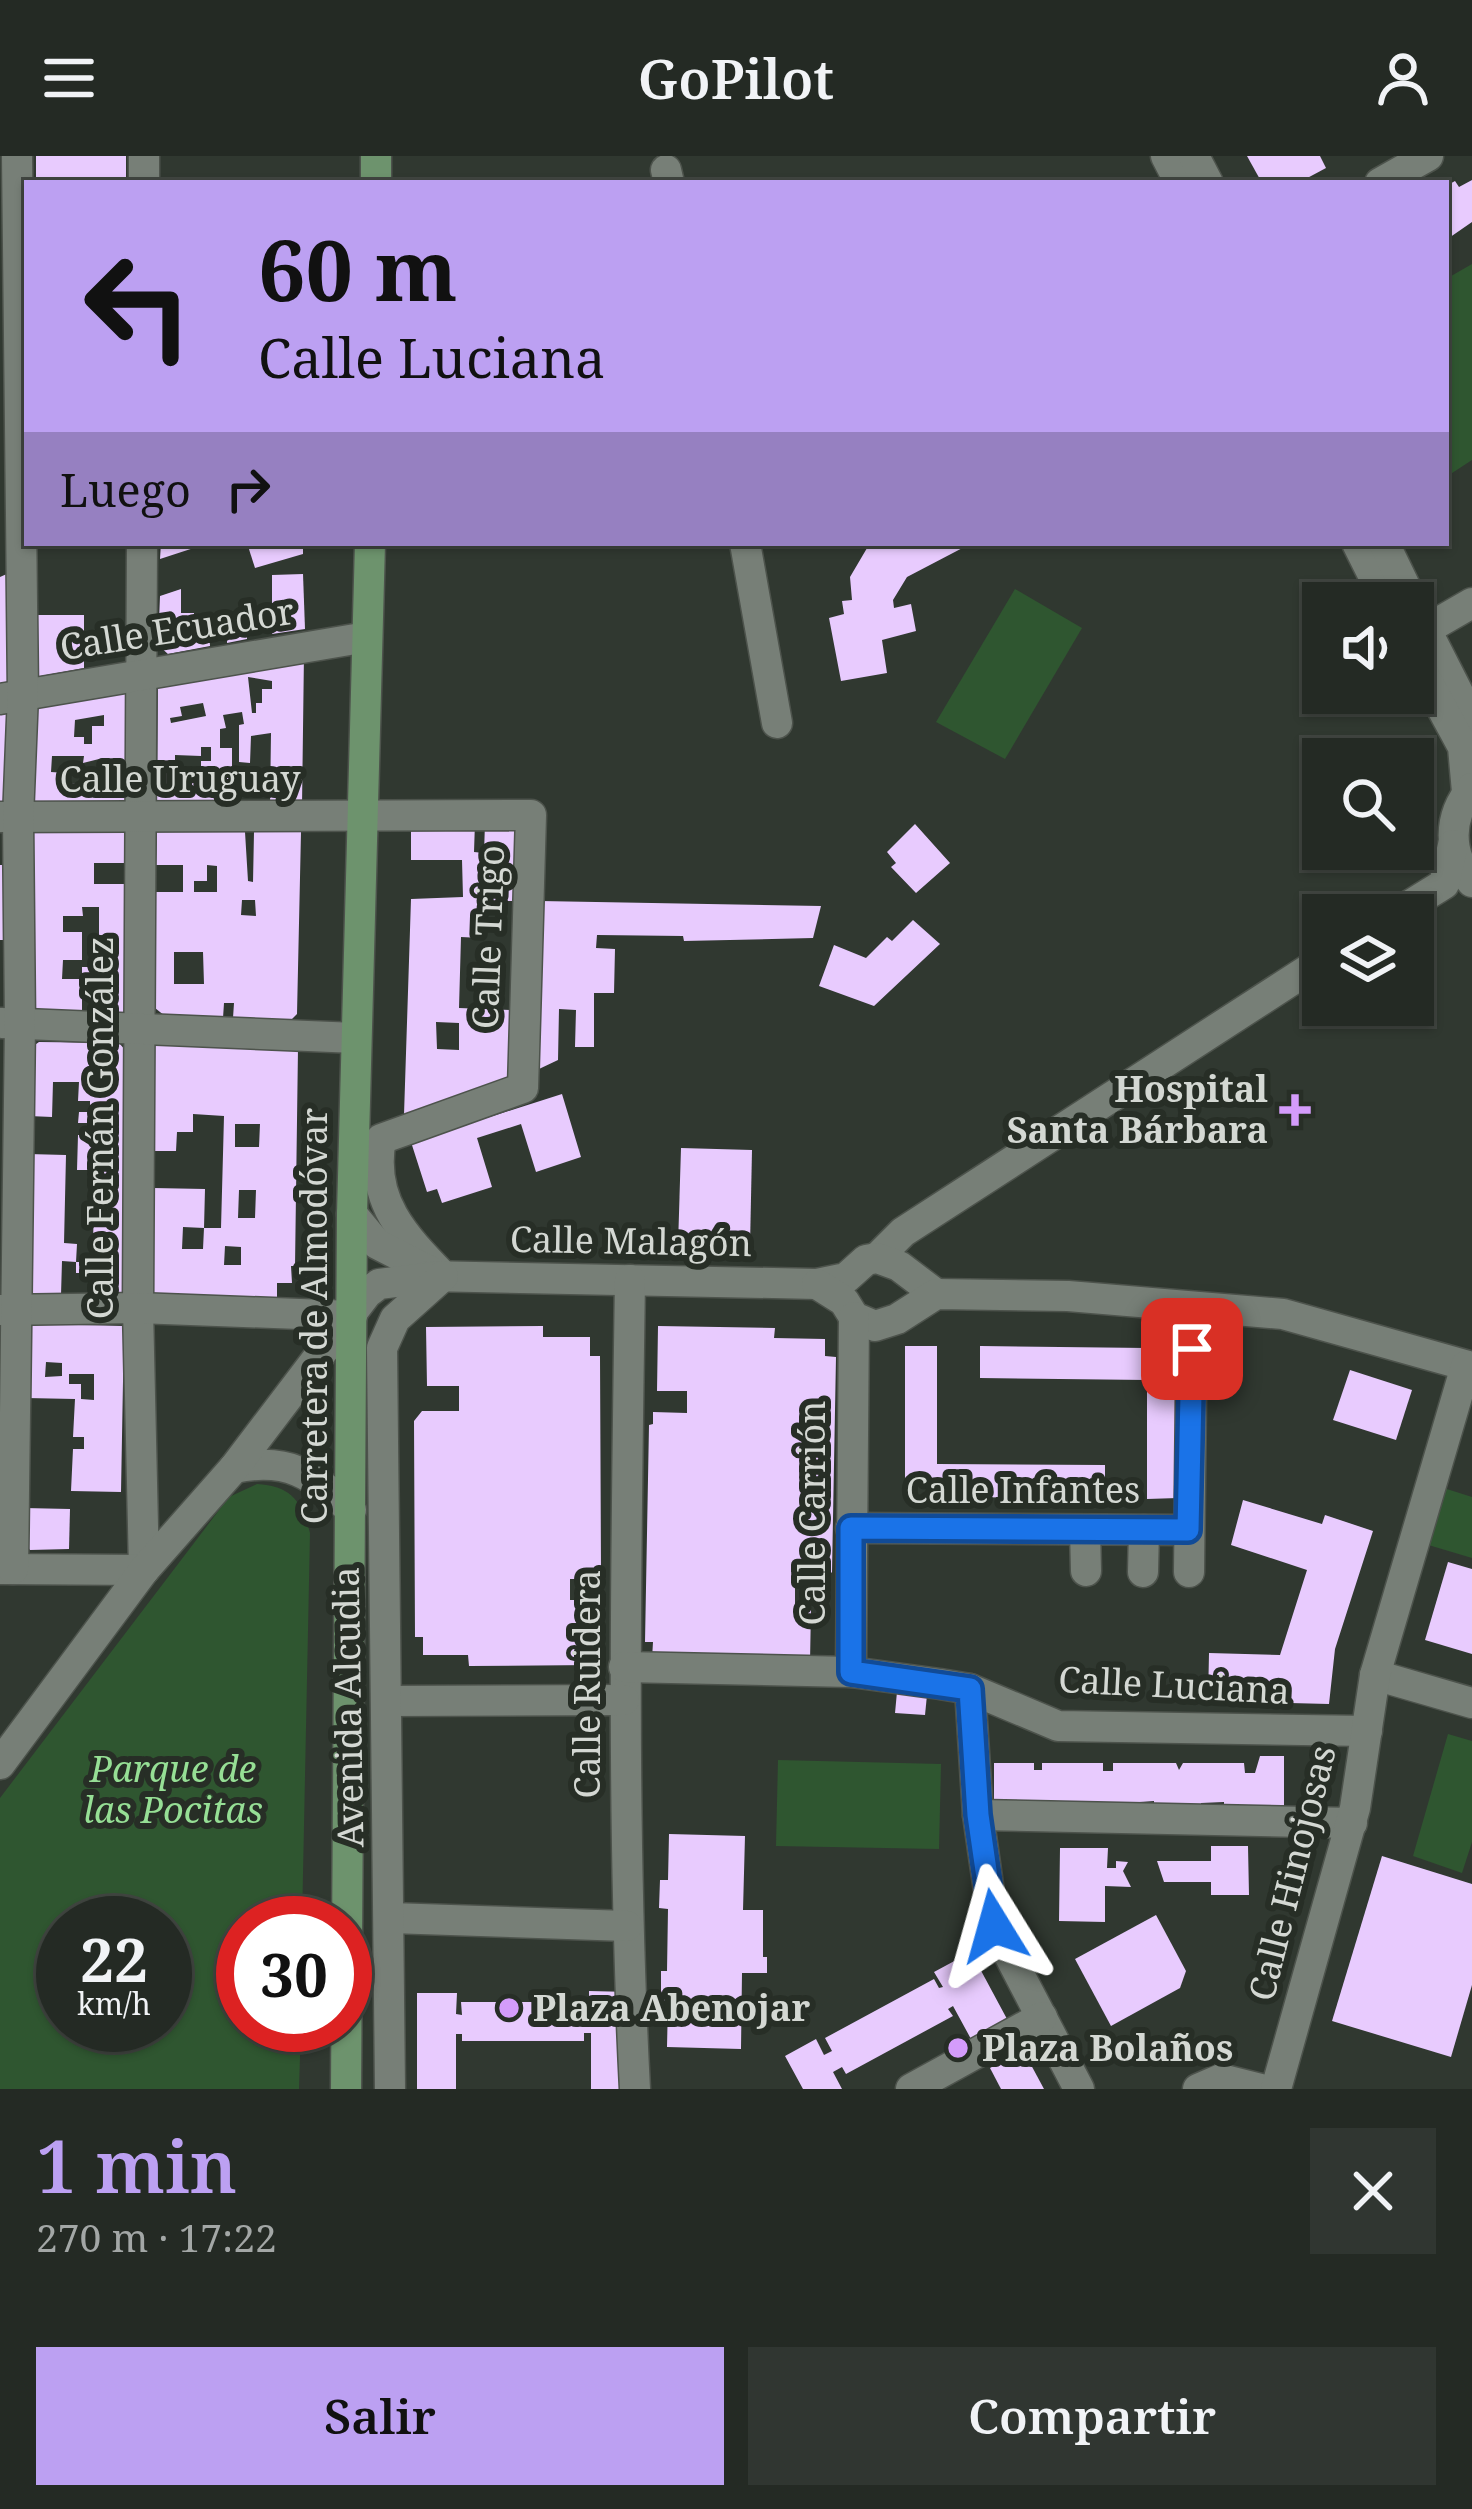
<!DOCTYPE html>
<html lang="es">
<meta charset="utf-8">
<style>
:root{--surface:#242a24;--page:#303631;--text:#f1f3f6;--muted:#a3a7a6;--line:#414641;--accent:#bca0f2}
body{margin:0;font-family:"Noto Serif",serif;background:var(--page);color:var(--text);height:100vh;display:flex;flex-direction:column;font-size:45px;white-space:nowrap}
*{box-sizing:border-box;margin:0}
p{font-size:39px;color:var(--muted)}
.icon{flex:none;width:66px;height:66px;fill:none;stroke:currentColor;stroke-width:2;stroke-linecap:round;stroke-linejoin:round}
.map{position:relative;height:1933px;overflow:hidden}
.side{display:flex;flex-direction:column;background:var(--surface);flex:1}
.side>*{flex:none}
.banner{position:absolute;left:24px;top:24px;width:1425px;height:366px;border-radius:0px;box-shadow:0 3px 9px #0004,0 0 0 3px var(--line);background:#bca0f2;color:#111;overflow:hidden}
.fabs{position:absolute;left:1302px;top:426px;display:grid;gap:24px}
.fabs a{display:grid;place-items:center;width:132px;height:132px;border-radius:0px;background:var(--surface);box-shadow:0 3px 9px #0004,0 0 0 3px var(--line);font-size:60px}
.speed{position:absolute;left:36px;top:1740px;display:flex;gap:24px;font-size:60px;font-weight:700;text-align:center}
.speed>*{display:grid;place-content:center;width:156px;height:156px;border-radius:50%;background:var(--surface);box-shadow:0 3px 9px #0004,0 0 0 3px var(--line);line-height:1}
.speed small{font-size:30px;font-weight:400}
.speed .limit{border:18px solid #d22;background:#fff;color:#111}
.pin{position:absolute;display:grid;place-items:center;width:102px;height:102px;color:#fff;margin:-51px;border-radius:24px;box-shadow:0 6px 18px #0006}
.me{position:absolute;width:132px;margin:-66px;rotate:352deg;stroke-linejoin:round;filter:drop-shadow(0 0 9px #0008)}
.turn{display:flex;align-items:center;gap:42px;height:252px;padding:0 36px;font-size:54px}
.turn .icon{width:156px;height:156px;stroke-width:2.5}
.turn b{display:block;font-size:84px;line-height:102px}
.then{display:flex;align-items:center;height:114px;padding:0 36px;background:#0003;gap:24px;font-size:45px}
.round{display:grid;place-items:center;flex:none;width:126px;height:126px;border-radius:0px;background:var(--page)}
.overview{display:flex;align-items:center;justify-content:space-between;height:204px;padding:0 36px}
h1{font-size:72px;font-weight:600;line-height:90px;color:var(--accent)}
.primary-button{display:flex;gap:24px;margin-top:auto;padding:24px 36px}
.primary-button a{flex:1;height:138px;border-radius:0px;background:var(--accent);color:#111;font-size:48px;font-weight:600;line-height:138px;text-align:center}
.primary-button a+a{background:var(--page);color:var(--text)}
header{display:flex;justify-content:space-between;align-items:center;height:156px;padding:0 36px;background:var(--surface);font-size:54px;font-weight:600}
.map>svg:first-child{display:block}
</style>
<header><svg class="icon" aria-label="menu" viewBox="0 0 24 24"><path d="M4 6h16M4 12h16M4 18h16"/></svg>GoPilot<svg class="icon" aria-label="person" viewBox="0 0 24 24"><circle cx="12" cy="8" r="4"/><path d="M4 21q1-7 8-7t8 7"/></svg></header>
<div class="map">
<svg width="1472" height="1933" viewBox="0 0 1472 1933">
<rect width="100%" height="100%" fill="#303830"/>
<g fill="#2f5630" fill-rule="evenodd">
<path d="M1472 108V304L1446 321V123Z"/>
<path d="M1015 433 1082 472 1005 603 936 566Z"/>
<path d="M257 1328C291 1330 302 1345 310 1377L302 1767H243V1869H301L299 1933H0V1642L229 1341ZM63 1767H165V1869H63Z"/>
<path d="M1431 1328 1472 1341V1402L1415 1385Z"/>
<path d="M1448 1578 1472 1585V1686L1462 1717 1413 1700Z"/>
<path d="M778 1604 941 1608 939 1693 776 1690Z"/>
</g>
<g fill="#e8cbfe" fill-rule="evenodd">
<rect x="36" y="0" width="90" height="27"/>
<path d="M1247 0H1320L1326 12 1298 27H1262Z"/>
<path d="M1472 24V66L1446 84V30L1455 25 1459 31Z"/>
<path d="M161 387H206V388L160 403Z"/>
<path d="M247 387H303V398L255 412Z"/>
<path d="M870 387H972L907 421 893 444 894 452 911 448 916 475 882 484 887 517 841 525 829 462 844 458 842 445 852 444 850 421Z"/>
<path d="M9 417 21 528 0 531V421Z"/>
<path d="M303 418 305 473 272 478V419Z"/>
<path d="M181 433V457H194V473L209 474 210 490 168 498 158 489 160 440Z"/>
<path d="M36 459H84V512L35 521Z"/>
<path d="M227 460H247V483L227 487Z"/>
<path d="M304 497 302 650H270L271 577 251 580 250 607 239 606V569L244 568 242 556 223 559 226 572 220 573V592H232V613H239L238 650H157L158 524ZM248 521 272 525V533H262V547H256V557H252ZM203 547 206 560 171 567 170 562 182 560 180 551ZM201 591H211V605H201V620H175V599L201 600Z"/>
<path d="M133 529 131 648 34 647 36 547ZM104 559V570H92V588H84V581H74L75 564ZM52 600H84L83 607 103 602 104 608H98V627L66 628V617L51 616Z"/>
<path d="M9 552 10 647H0V553Z"/>
<path d="M475 666 474 696 484 697 485 667 516 668 515 745H482L481 782 461 781 459 852 512 854 510 923 404 959 411 743 463 741 462 704H411V667ZM436 866 459 867V894L437 893Z"/>
<path d="M915 668 950 707 916 737 891 711 896 707 887 696Z"/>
<path d="M32 675H132L131 707H94V728H131L129 860H112V830H82V860L31 861ZM82 751H99V779H106V791H112V811H82V823H62L63 804H82V776H63V760H83Z"/>
<path d="M157 675 245 676 248 725 253 726 254 676H301L297 858 291 864 233 862 234 847H224L223 862 165 860 155 852 156 736H183V709H156ZM207 709 217 710V736H194V725H207ZM242 744H255L256 760 241 759ZM174 796H203L204 828H174Z"/>
<rect x="0" y="709" width="6" height="75"/>
<path d="M540 745 821 750 813 782 684 785 683 780 597 779 596 792 615 793 614 837H594V891H575L576 854 559 853 558 904 539 913Z"/>
<path d="M913 764 940 788 874 850 819 830 834 789 866 802 887 781 892 785Z"/>
<path d="M39 886 119 887 127 896 124 1140H93L94 1117H76V1106L62 1105 61 1139 27 1138 28 998 66 999 64 1087 77 1088 76 1106H92L95 1033H111V1025L92 1024 91 1014H77L78 979H90L91 967H78L79 956H90V945H78L79 926H53L52 961 29 960V893Z"/>
<path d="M155 889 298 892 295 1110H291L292 1127H277V1146L151 1141 153 1032 205 1033 204 1072H221L223 998 224 960 193 958V976H177L176 995H153ZM235 968H260L259 991H235ZM239 1034H256L255 1062H238ZM183 1071 204 1072 203 1093H182ZM225 1090 241 1091V1109H224Z"/>
<path d="M562 938 581 1001 536 1016 521 968 477 982 492 1031 442 1047 437 1033 427 1036 411 986Z"/>
<path d="M681 992 752 994 750 1090H678Z"/>
<path d="M33 1168 124 1170 121 1336 71 1335 73 1293H84V1281H73L75 1243 26 1242 27 1173ZM46 1206 62 1207V1220L45 1221ZM69 1218H94V1244L81 1243V1228H69Z"/>
<path d="M543 1170V1181H590V1200H600L601 1413H595V1423H570V1444H592L593 1509 469 1510 468 1499H423V1481H415L414 1265 422 1255H459V1230H427L426 1171Z"/>
<path d="M658 1170 775 1172 774 1182 825 1183V1200L836 1201 832 1416 824 1424H795V1451L811 1452 810 1506 652 1503 653 1486H645L649 1269 653 1268V1256L687 1257V1235H657Z"/>
<path d="M905 1190H937V1308L1105 1309V1342L936 1341 937 1325H905Z"/>
<path d="M980 1190 1147 1192V1207H1179L1178 1342 1147 1343V1224L980 1222Z"/>
<path d="M1350 1214 1412 1234 1396 1284 1333 1264Z"/>
<path d="M1243 1344 1322 1368 1325 1359 1373 1375 1335 1493 1329 1548 1208 1545 1209 1497 1280 1499 1307 1414 1231 1389Z"/>
<path d="M24 1352 70 1353 69 1393 30 1394 23 1384Z"/>
<path d="M1448 1406 1472 1413V1498L1425 1484Z"/>
<path d="M897 1536 927 1539 925 1559 895 1557Z"/>
<path d="M1260 1600H1284V1652H1224V1646L1201 1647V1652H1154V1645L1083 1650V1645H1060V1650H1042V1644H994V1607H1034V1614H1042V1607H1103V1615H1113V1607H1176L1179 1614 1183 1607H1244L1245 1617H1255Z"/>
<path d="M669 1678 745 1680 743 1754H763V1801H767V1817H742L741 1893 667 1891 668 1846H661V1815H667L668 1753 659 1752 660 1724H668Z"/>
<path d="M1211 1690H1248L1249 1739H1211V1726H1164L1157 1705H1211Z"/>
<path d="M1060 1692H1108L1107 1712H1116V1705L1128 1706 1123 1715 1131 1731 1105 1730V1766L1059 1765Z"/>
<path d="M1382 1700 1472 1728V1829L1451 1901 1332 1865Z"/>
<path d="M1156 1759 1186 1815 1180 1832 1111 1870 1075 1803Z"/>
<path d="M971 1796 1007 1863 971 1883 953 1850 948 1853 953 1860 846 1918 842 1911 833 1916 842 1933H803L785 1900 816 1883 824 1899 832 1895 825 1882 934 1823 939 1832 943 1831 934 1816Z"/>
<path d="M589 1835 630 1836 629 1933H591V1877H584V1885H462V1878H456V1933H417V1837H457L456 1858 462 1859 461 1846H585V1856H589Z"/>
<path d="M1023 1894 1044 1933H1001L990 1912Z"/>
</g>
<g fill="none" stroke-linecap="round" stroke-linejoin="round">
<g stroke="#4d534c" stroke-width="33">
<g id="minor">
<path d="M1166 0 1180 27"/>
<path d="M1194 0 1208 27"/>
<path d="M666 14 669 27"/>
<path d="M144 27V0"/>
<path d="M1380 27 1428 0"/>
<path d="M142 387 138 1152 144 1414"/>
<path d="M745 387 777 567"/>
<path d="M1357 387 1387 447"/>
<path d="M1384 387 1413 447"/>
<path d="M1413 448 1472 564"/>
<path d="M1413 481 1472 447"/>
<path d="M1413 499 1463 591 1467 636"/>
<path d="M0 543 367 481"/>
<path d="M1472 632C1448 660 1447 698 1472 726"/>
<path d="M0 661 531 659 523 932 381 983C369 1044 404 1080 443 1120"/>
<path d="M1394 759 1444 728 1453 689"/>
<path d="M2 867 356 882"/>
<path d="M352 1058 377 1088 432 1116"/>
<path d="M877 1102 903 1076 1323 804"/>
<path d="M428 1120 817 1128 846 1122 866 1104 877 1102 899 1110 936 1138"/>
<path d="M630 1124C626 1394 621 1663 635 1933"/>
<path d="M817 1128 844 1145 854 1161 875 1170 897 1163 936 1138 1068 1140 1283 1158 1472 1211"/>
<path d="M0 1154 138 1152 352 1160"/>
<path d="M234 1312C289 1301 311 1318 351 1354"/>
<path d="M851 1372 1188 1374"/>
<path d="M1085 1374 1086 1415"/>
<path d="M0 1413 144 1414"/>
<path d="M13 1413 20 867 18 662 23 538 17 0"/>
<path d="M1143 1416 1144 1374"/>
<path d="M1189 1416 1192 1151"/>
<path d="M624 1511 851 1516 940 1528 970 1533 1058 1570 1367 1575"/>
<path d="M851 1516 854 1161"/>
<path d="M1375 1519 1472 1547"/>
<path d="M970 1533 978 1659 994 1770 1079 1933"/>
<path d="M388 1545 624 1544"/>
<path d="M0 1608 144 1414 234 1312 367 1137 379 1128 443 1120"/>
<path d="M978 1659 1352 1667"/>
<path d="M391 1762 627 1770"/>
<path d="M390 1933 382 1192 395 1163 443 1120"/>
<path d="M911 1933 1042 1861"/>
<path d="M1198 1933 1221 1923 1261 1933"/>
<path d="M1276 1933 1355 1652 1375 1519 1466 1210"/>
</g>
</g>
<g stroke="#4d534c" stroke-width="33">
<g id="major">
<path d="M376 27V0"/>
<path d="M346 1933 352 1058 370 387"/>
</g>
</g>
<use href="#minor" stroke="#777f77" stroke-width="30"/>
<use href="#major" stroke="#6d936d" stroke-width="30"/>
</g>
<g fill="none" stroke-linecap="round" stroke-linejoin="round">
<g stroke="#114b97" stroke-width="30">
<path id="route" d="M994 1770 978 1659 970 1533 851 1516V1372L1188 1374 1192 1193"/>
</g>
<use href="#route" stroke="#1a73e8" stroke-width="21"/>
</g>
<g fill="#d49cfb" stroke="#272e26" stroke-width="4.5">
<path d="M1289 936h12v12h12v12h-12v12h-12v-12h-12v-12h12z"/>
<circle cx="509" cy="1852" r="12"/>
<circle cx="958" cy="1892" r="12"/>
</g>
<g text-anchor="middle" stroke-width="12" stroke-linejoin="round" paint-order="stroke">
<g font-size="36" fill="#d4d8d3" stroke="#272e26">
<text transform="translate(177 473) rotate(-9)" y="13">Calle Ecuador</text>
<text x="180" y="636">Calle Uruguay</text>
<text transform="translate(488 781) rotate(-88)" y="13">Calle Trigo</text>
<text transform="translate(100 972) rotate(-90)" y="13">Calle Fernán González</text>
<text transform="translate(631 1085) rotate(1)" y="13">Calle Malagón</text>
<text transform="translate(314 1160) rotate(-90)" y="13">Carretera de Almodóvar</text>
<text x="1023" y="1347">Calle Infantes</text>
<text transform="translate(812 1357) rotate(-90)" y="13">Calle Carrión</text>
<text transform="translate(587 1528) rotate(-90)" y="13">Calle Ruidera</text>
<text transform="translate(1174 1529) rotate(3)" y="13">Calle Luciana</text>
<text transform="translate(348 1551) rotate(-91)" y="13">Avenida Alcudia</text>
<text transform="translate(1292 1717) rotate(-76)" y="13">Calle Hinojosas</text>
</g>
<g font-size="36" font-weight="bold" fill="#d4d8d3" stroke="#272e26" text-anchor="start">
<text x="1268" y="946" text-anchor="end">Hospital<tspan x="1268" dy="41">Santa Bárbara</tspan></text>
<text x="533" y="1865">Plaza Abenojar</text>
<text x="982" y="1905">Plaza Bolaños</text>
</g>
<g font-size="36" font-style="italic" fill="#96df95" stroke="#272e26">
<text x="173" y="1626">Parque de<tspan x="173" dy="41">las Pocitas</tspan></text>
</g>
</g>
</svg>
<div class="fabs">
<a><svg class="icon" aria-label="sound" viewBox="0 0 24 24"><path d="M4 9h4l5-4v14l-5-4H4zM17 9q2 3 0 6"/></svg></a>
<a><svg class="icon" aria-label="search" viewBox="0 0 24 24"><circle cx="10" cy="10" r="6"/><path d="M15 15l6 6"/></svg></a>
<a><svg class="icon" aria-label="layers" viewBox="0 0 24 24"><path d="M12 4l9 5-9 5-9-5zM3 14l9 5 9-5"/></svg></a>
</div>
<div class="speed"><div>22<small>km/h</small></div><div class="limit">30</div></div>
<div class="pin" style="left:1192px;top:1193px;background:#d93025"><svg class="icon" aria-label="arrive" viewBox="0 0 24 24"><path d="M6 21V4h12l-3 4 3 4H6"/></svg></div>
<svg class="me" style="left:994px;top:1770px" viewBox="-20 -20 40 40"><path d="M0-17L14 15 0 8-14 15z" fill="#1a73e8" stroke="#fff" stroke-width="4"/></svg>
<div class="banner">
<div class="turn"><svg class="icon" aria-label="left" viewBox="0 0 24 24"><path d="M17 20v-9H6M10 6l-5 5 5 5"/></svg><div><b>60 m</b>Calle Luciana</div></div>
<div class="then">Luego<svg class="icon" aria-label="right" viewBox="0 0 24 24"><path d="M7 20v-9h11M14 6l5 5-5 5"/></svg></div>
</div>
</div>
<section class="side">
<div class="overview"><div><h1>1 min</h1><p>270 m · 17:22</p></div><a class="round"><svg class="icon" aria-label="close" viewBox="0 0 24 24"><path d="M6 6l12 12M18 6L6 18"/></svg></a></div>
<div class="primary-button"><a>Salir</a><a>Compartir</a></div>
</section>
